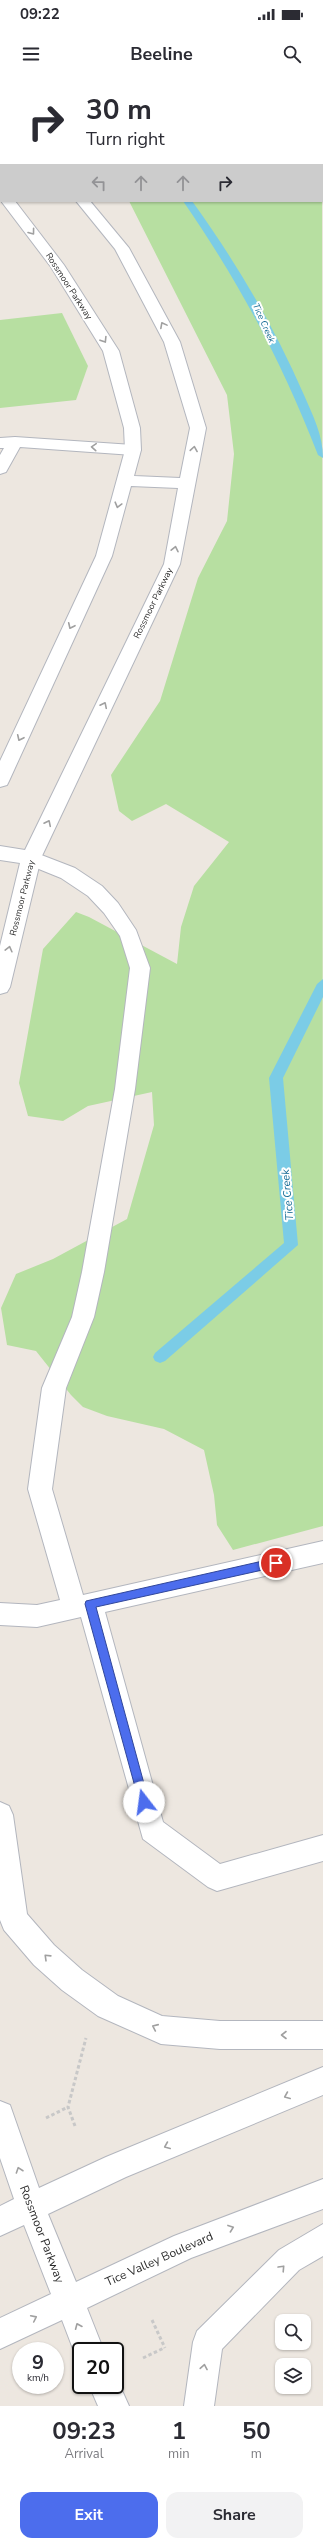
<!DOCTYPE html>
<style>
:root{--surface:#fff;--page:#f2f2f3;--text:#2b2b33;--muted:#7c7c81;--accent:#4c6ded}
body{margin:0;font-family:"Nunito Sans",sans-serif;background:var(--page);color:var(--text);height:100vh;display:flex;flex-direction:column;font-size:15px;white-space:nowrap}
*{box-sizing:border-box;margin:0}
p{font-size:13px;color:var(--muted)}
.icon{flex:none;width:22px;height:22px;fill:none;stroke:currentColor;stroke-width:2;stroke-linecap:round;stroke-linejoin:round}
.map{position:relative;height:2326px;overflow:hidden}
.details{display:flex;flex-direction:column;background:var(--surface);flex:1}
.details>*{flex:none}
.guide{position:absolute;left:0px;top:0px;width:323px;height:122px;box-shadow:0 1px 3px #0004;background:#fff;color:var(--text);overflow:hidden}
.buttons{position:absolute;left:275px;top:2234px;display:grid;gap:8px}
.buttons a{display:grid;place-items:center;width:36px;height:36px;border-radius:8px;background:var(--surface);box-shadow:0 1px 3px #0004;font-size:20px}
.speed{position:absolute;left:12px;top:2262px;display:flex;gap:8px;font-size:20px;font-weight:700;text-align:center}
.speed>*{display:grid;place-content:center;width:52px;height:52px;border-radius:50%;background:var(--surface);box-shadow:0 1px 3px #0004;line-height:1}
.speed small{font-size:10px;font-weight:400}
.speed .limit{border:2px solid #111;border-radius:6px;background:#fff;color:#111}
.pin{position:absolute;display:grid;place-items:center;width:34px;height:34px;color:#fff;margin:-17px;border:2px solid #fff;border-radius:50%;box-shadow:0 1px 4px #0007}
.me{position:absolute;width:44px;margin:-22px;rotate:345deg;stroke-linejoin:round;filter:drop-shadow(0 0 3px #0008)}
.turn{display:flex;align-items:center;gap:14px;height:84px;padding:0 20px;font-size:18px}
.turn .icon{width:52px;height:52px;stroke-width:2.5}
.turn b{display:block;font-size:28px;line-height:34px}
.lanes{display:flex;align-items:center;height:38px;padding:0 20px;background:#0003;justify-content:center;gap:20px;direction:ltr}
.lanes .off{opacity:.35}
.eta{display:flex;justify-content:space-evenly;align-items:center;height:68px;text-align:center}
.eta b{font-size:24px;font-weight:700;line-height:28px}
.action{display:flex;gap:8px;margin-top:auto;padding:8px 20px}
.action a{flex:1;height:46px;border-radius:12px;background:var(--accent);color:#fff;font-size:16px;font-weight:700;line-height:46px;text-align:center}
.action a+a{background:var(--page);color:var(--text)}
.status{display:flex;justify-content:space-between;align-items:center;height:28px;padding:0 20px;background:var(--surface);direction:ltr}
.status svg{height:11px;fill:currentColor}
header{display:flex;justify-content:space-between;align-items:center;height:52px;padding:0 20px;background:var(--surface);font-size:18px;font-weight:700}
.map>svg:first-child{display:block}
</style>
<div class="status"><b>09:22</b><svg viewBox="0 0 49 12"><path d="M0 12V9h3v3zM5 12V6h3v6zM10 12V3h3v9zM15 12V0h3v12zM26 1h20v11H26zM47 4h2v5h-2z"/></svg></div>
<header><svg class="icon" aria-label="menu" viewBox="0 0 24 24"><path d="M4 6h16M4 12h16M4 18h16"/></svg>Beeline<svg class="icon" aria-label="search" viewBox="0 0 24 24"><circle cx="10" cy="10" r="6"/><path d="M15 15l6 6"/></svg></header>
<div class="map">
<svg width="323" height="2326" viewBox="0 0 323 2326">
<rect width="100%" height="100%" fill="#ede7e0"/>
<g fill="#b7dfa1">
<path d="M23 0H229L231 1H24Z"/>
<path d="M322 57 323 1446 233 1470 217 1445 214 1415 204 1370 164 1349 107 1336 83 1327 71 1315 36 1271 7 1265 1 1228 16 1194 53 1179 127 1139 154 1045 152 1012 88 1026 63 1041 28 1036 19 1003 43 869 76 832 89 837 177 884 181 847 194 806 229 762 166 724 132 741 119 731 111 695 160 621 198 498 227 441 234 374 227 315 129 121H322Z"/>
<path d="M62 233 88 286 76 320 0 328V240Z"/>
</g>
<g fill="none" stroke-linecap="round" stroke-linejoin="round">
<g fill="#7bcce6" fill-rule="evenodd">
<rect x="95" y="0" width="9" height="1"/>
<path d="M183 121H192C236 182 274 246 304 315 313 336 323 355 323 378L318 375C282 282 239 202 183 121Z"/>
<path d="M323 899V917L283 998 298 1165 165 1281 160 1283 155 1281 153 1277 155 1273 284 1163 269 998 317 904Z"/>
</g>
<g stroke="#b3b6be" stroke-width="2">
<g id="service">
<path d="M245 0H260L261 1H246Z"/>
<rect x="322" y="39" width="1" height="9"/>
<path d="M15 357 133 365 141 370 133 375 20 367 6 392 0 394V375L4 368H0V358Z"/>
<path d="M31 771 75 788 102 806 118 823 136 850 150 888 135 1009 104 1192 94 1237 66 1308 52 1409 83 1515 323 1461V1483L105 1532 163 1742 220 1784 323 1755V1781L217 1811 208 1807 143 1759 81 1537 37 1547 0 1545V1523L37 1525 60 1520 28 1409 42 1308 72 1237 82 1192 115 1009 130 888 120 856 104 833 88 816 61 798 24 783 21 778 24 773Z"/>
</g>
</g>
<g stroke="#b3b6be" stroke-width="2">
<g id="tertiary">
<rect x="0" y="28" width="1" height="8"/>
<path d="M1 121H15L64 185 119 271 140 348 141 370 134 396 180 398 190 348 164 262 115 169 76 121H90L129 168 180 262 206 348 180 484 41 778 10 907 7 912 0 914V866L20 783 0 780V766L25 770 164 484 178 408 131 406 112 476 9 701 7 705 0 707V681L96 476 125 370 124 348 103 271 51 187Z"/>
<path d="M0 1722 9 1726 13 1735 27 1834 54 1865 82 1890 118 1916 162 1936 220 1941H323V1969H220L161 1964 98 1936 62 1910 34 1885 4 1850 0 1840Z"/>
<path d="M323 1987V2015L126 2097 48 2134 76 2202 174 2156 323 2099V2129L191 2178 87 2228 104 2271H81V2283L78 2282 62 2240 0 2269V2238L51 2214 24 2145 0 2156V2126L14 2119 0 2078V2021L10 2025 39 2108 106 2077Z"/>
<path d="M323 2144V2176L299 2190 222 2269 214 2326H184L193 2262 197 2251 279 2170Z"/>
<path d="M115 2295 129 2326H98L89 2305H115Z"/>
</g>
</g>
<g stroke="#c8c8c8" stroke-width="3" stroke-dasharray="3.5 2.5" stroke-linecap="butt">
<path d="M46 2038 68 2027"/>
<path d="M75 2046 68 2027 86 1958"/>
<path d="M152 2240 165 2268"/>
<path d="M143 2278 164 2268"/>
</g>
<use href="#service" fill="#fff" fill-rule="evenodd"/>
<use href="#tertiary" fill="#fff" fill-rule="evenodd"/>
</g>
<defs><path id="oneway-chevron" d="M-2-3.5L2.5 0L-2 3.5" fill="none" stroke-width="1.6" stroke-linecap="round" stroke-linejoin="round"/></defs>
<g stroke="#a0a0a0">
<use href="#oneway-chevron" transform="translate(32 152) rotate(53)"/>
<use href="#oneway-chevron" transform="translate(163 245) rotate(-118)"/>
<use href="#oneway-chevron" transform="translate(104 260) rotate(58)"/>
<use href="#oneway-chevron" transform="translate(94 367) rotate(-176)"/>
<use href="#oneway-chevron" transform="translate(194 369) rotate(-81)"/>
<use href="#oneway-chevron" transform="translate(118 425) rotate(105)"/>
<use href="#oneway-chevron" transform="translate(175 469) rotate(-78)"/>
<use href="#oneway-chevron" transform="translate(71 546) rotate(115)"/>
<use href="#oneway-chevron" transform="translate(104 625) rotate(-64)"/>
<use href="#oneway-chevron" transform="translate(20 658) rotate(115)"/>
<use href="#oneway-chevron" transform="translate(48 743) rotate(-64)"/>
<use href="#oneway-chevron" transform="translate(9 869) rotate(-76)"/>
<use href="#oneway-chevron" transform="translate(47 1877) rotate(-136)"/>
<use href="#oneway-chevron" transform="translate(155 1947) rotate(-156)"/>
<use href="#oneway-chevron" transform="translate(284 1955) rotate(-180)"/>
<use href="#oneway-chevron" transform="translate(287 2016) rotate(157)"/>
<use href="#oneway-chevron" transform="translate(167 2066) rotate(157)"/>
<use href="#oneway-chevron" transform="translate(19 2090) rotate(-109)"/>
<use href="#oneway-chevron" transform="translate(231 2148) rotate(-20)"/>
<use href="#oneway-chevron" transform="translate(282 2188) rotate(-47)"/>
<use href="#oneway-chevron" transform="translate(34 2238) rotate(-26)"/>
<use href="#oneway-chevron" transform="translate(78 2246) rotate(-113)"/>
<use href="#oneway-chevron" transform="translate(204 2287) rotate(-80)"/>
</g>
<path fill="#4c6ded" stroke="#31479a" d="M276 1478 281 1483 276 1487 96 1527 149 1722 148 1725H140L85 1524 86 1521Z"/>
<g text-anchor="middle" stroke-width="4" stroke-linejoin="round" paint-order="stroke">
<g font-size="9" fill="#2c2c2c" stroke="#fff">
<text transform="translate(69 206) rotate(57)" y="3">Rossmoor Parkway</text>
<text transform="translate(153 523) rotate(-64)" y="3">Rossmoor Parkway</text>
<text transform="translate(22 818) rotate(-76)" y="3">Rossmoor Parkway</text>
</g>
<g font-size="9" font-style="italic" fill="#186c95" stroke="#fff">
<text transform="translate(264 243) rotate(66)" y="3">Tice Creek</text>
</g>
<g font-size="11" font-style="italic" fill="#186c95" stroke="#fff">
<text transform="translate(287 1115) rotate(-95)" y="4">Tice Creek</text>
</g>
<g font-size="12" fill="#2c2c2c" stroke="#fff">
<text transform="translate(42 2154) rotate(69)" y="4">Rossmoor Parkway</text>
<text transform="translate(159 2179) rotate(-24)" y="4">Tice Valley Boulevard</text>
</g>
</g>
</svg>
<div class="buttons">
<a><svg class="icon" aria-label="search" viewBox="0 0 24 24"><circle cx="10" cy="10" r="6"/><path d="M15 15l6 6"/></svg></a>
<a><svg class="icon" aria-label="layers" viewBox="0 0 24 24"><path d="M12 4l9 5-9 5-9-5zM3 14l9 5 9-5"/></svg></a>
</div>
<div class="speed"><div>9<small>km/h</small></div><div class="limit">20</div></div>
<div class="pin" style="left:276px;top:1483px;background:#d93025"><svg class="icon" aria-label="arrive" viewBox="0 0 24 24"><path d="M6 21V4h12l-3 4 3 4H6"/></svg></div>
<svg class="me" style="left:144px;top:1722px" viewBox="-20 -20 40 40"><circle r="19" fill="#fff"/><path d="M0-13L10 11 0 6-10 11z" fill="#4c6ded"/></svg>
<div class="guide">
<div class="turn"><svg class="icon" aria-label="right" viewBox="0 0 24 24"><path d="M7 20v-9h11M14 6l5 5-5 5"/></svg><div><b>30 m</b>Turn right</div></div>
<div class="lanes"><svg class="icon off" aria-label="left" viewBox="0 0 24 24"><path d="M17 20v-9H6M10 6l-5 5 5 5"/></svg><svg class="icon off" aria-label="ahead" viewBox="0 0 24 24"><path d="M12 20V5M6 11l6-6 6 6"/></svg><svg class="icon off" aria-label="ahead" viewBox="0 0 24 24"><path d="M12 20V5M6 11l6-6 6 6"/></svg><svg class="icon" aria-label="right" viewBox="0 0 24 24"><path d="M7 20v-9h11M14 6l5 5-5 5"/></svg></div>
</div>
</div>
<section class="details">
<div class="eta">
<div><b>09:23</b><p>Arrival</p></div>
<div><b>1</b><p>min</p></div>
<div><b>50</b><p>m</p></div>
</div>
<div class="action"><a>Exit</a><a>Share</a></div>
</section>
